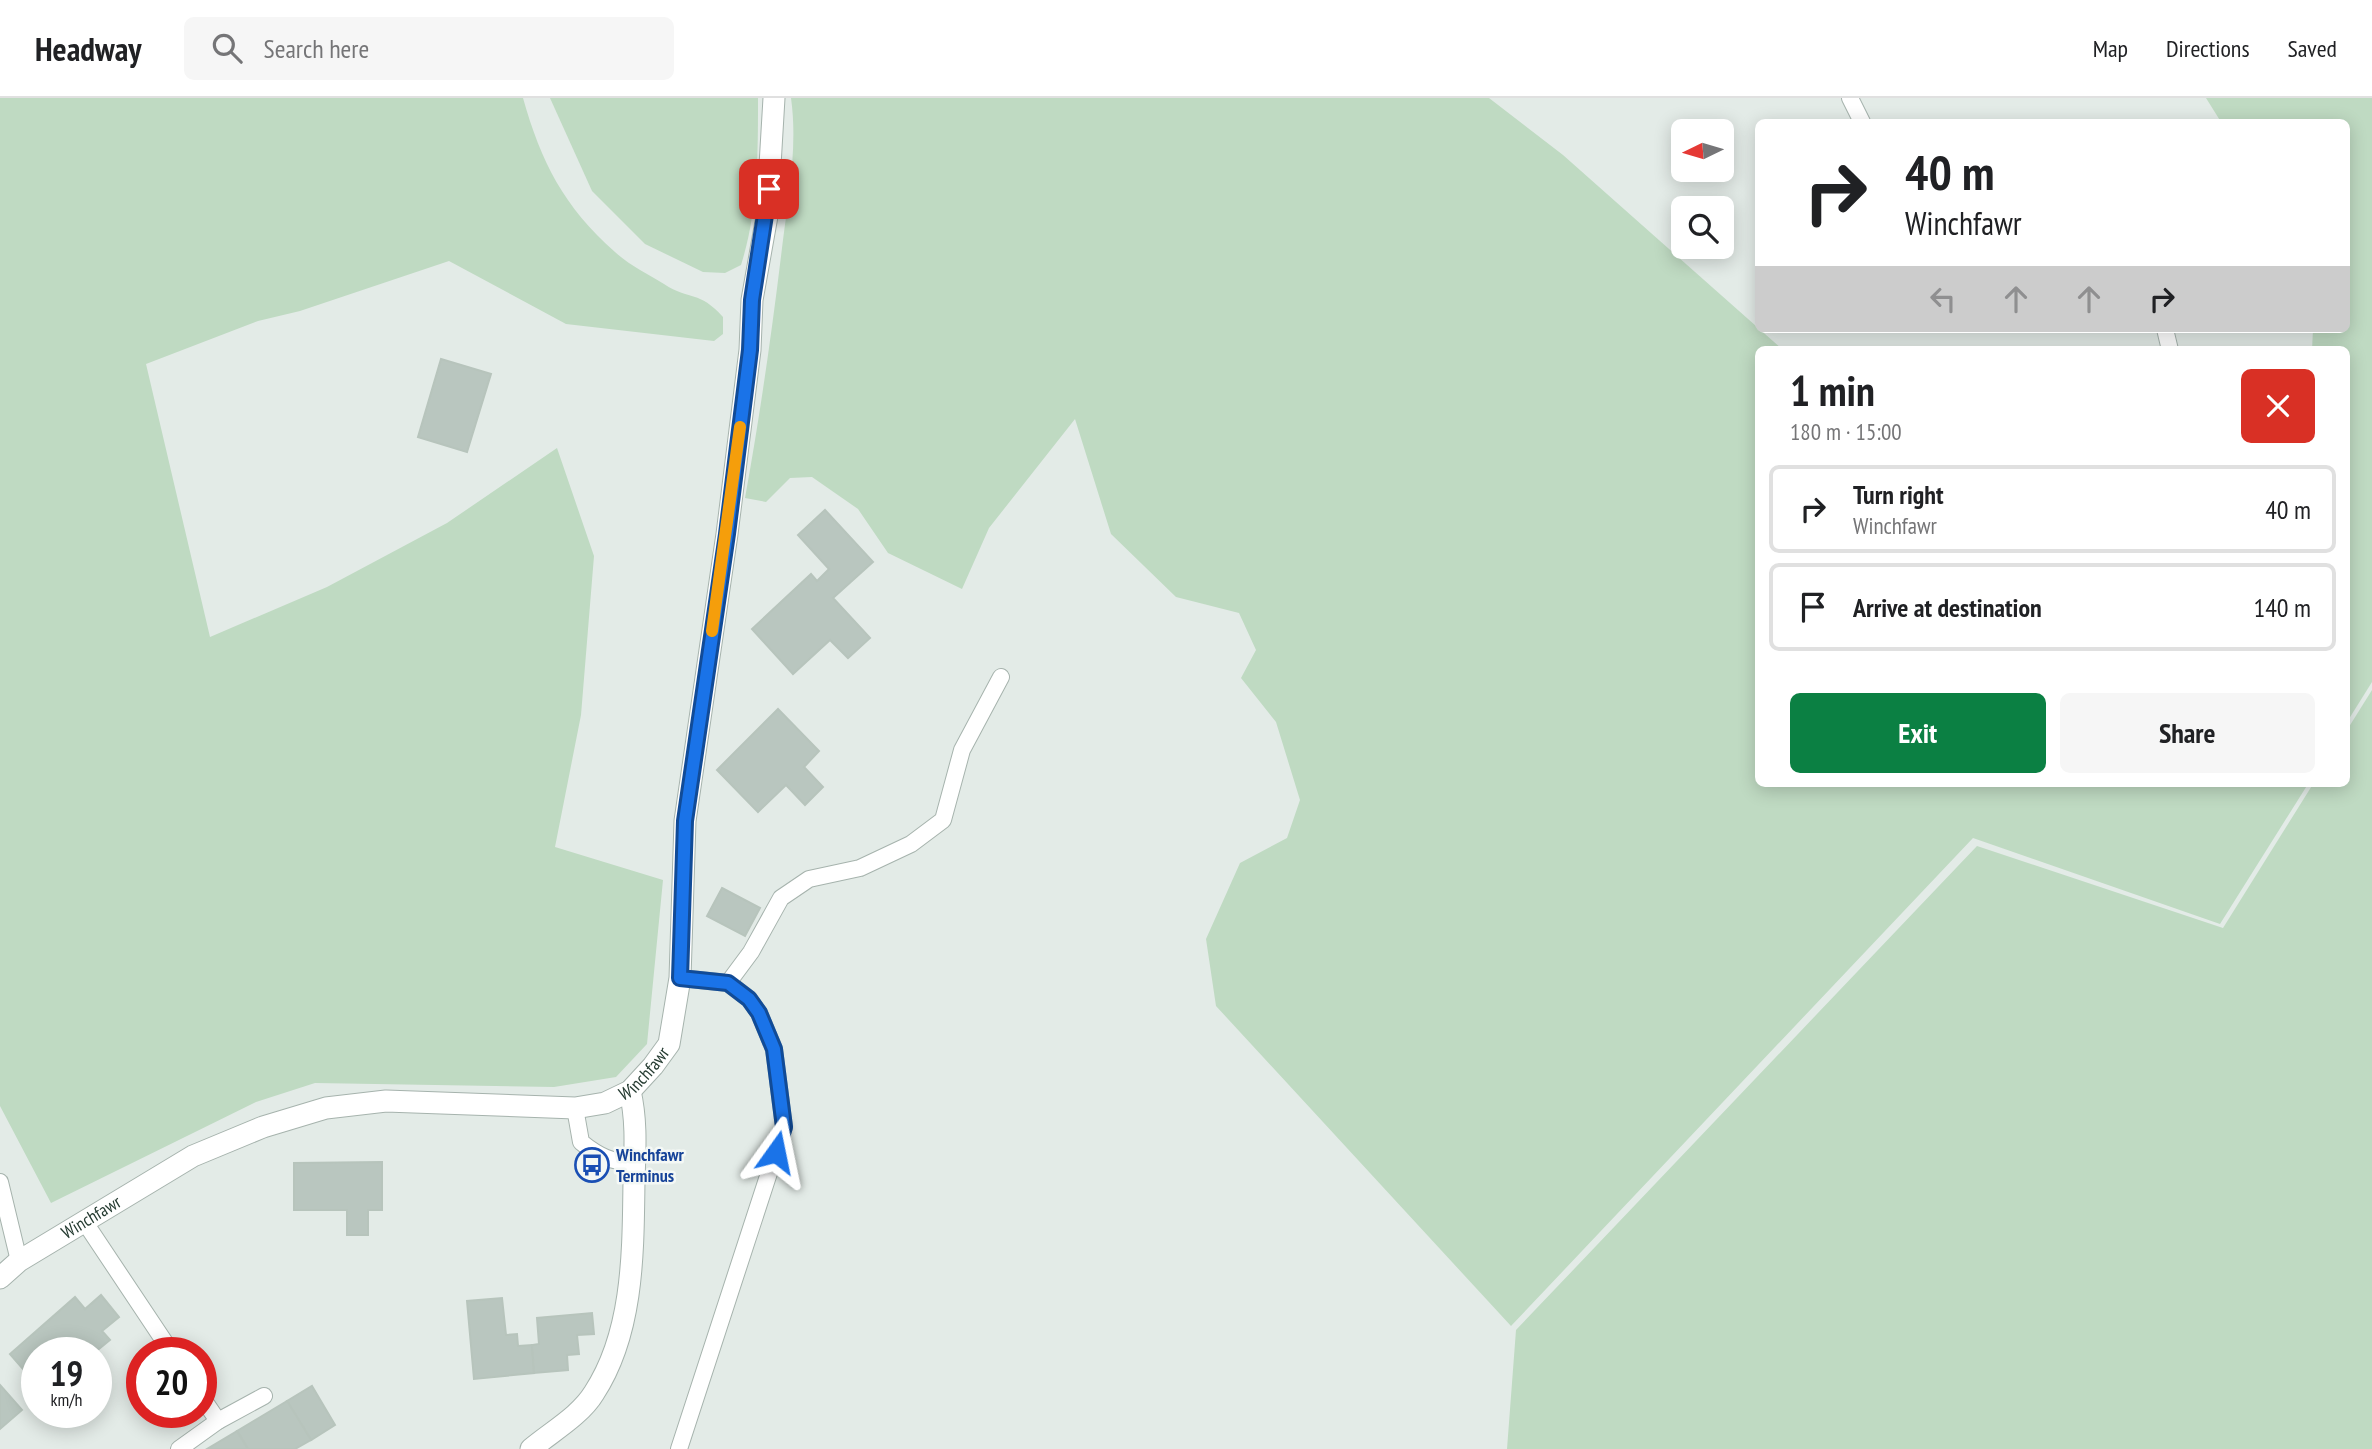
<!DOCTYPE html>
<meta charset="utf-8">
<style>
:root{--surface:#fff;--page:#f6f6f6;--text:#202124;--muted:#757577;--line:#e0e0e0;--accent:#0b8043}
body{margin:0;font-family:"PT Sans Narrow",sans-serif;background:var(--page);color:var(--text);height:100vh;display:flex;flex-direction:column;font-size:26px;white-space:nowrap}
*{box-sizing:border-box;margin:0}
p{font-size:23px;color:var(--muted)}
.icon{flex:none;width:38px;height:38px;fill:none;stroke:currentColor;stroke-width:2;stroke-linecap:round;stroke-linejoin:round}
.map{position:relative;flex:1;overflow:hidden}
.panel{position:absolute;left:1755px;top:248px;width:595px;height:441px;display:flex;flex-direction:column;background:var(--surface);border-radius:10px;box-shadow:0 4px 18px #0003}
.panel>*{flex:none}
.guide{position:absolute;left:1755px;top:21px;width:595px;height:214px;border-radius:10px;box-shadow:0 4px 18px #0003;background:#fff;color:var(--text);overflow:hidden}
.needle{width:46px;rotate:265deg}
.buttons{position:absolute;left:1671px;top:21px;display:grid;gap:14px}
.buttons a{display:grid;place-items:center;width:63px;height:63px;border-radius:10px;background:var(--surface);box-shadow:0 4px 18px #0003;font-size:35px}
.speed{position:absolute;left:21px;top:1239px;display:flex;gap:14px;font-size:35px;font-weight:700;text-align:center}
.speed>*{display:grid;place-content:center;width:91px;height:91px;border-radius:50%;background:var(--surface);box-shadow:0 4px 18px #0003;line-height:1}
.speed small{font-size:18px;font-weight:400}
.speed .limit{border:10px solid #d22;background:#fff;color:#111}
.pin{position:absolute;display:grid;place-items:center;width:60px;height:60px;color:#fff;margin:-30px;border-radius:14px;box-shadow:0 4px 10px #0006}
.me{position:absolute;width:77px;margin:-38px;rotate:12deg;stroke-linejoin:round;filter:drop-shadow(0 0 5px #0008)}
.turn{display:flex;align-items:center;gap:24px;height:147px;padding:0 35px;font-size:32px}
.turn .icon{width:91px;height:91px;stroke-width:2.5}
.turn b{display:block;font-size:49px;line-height:60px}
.lanes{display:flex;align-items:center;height:66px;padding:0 35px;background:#0003;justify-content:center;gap:35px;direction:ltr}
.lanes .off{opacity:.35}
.round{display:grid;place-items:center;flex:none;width:74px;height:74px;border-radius:10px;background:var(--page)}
.headline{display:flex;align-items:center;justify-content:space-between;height:119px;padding:0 35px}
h1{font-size:42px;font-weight:700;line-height:52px}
.cta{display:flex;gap:14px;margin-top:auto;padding:14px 35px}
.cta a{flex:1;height:80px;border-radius:10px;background:var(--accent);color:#fff;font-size:28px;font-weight:700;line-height:80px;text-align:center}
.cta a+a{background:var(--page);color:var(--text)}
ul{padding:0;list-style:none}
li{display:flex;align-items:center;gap:21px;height:88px;margin:0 14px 10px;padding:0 21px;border:4px solid var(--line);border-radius:10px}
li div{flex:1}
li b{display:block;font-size:26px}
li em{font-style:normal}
header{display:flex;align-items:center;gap:42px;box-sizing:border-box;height:98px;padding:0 35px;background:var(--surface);border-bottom:2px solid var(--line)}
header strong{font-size:33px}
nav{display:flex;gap:38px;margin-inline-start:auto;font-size:24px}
.search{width:490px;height:63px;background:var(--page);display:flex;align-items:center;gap:18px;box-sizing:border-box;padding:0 24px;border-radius:10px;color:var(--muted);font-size:26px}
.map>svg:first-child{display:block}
</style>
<header>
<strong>Headway</strong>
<div class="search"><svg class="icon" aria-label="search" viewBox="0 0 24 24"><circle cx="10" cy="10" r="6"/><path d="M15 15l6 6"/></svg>Search here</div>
<nav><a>Map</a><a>Directions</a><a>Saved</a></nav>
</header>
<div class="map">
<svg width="2372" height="1351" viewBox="0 0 2372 1351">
<rect width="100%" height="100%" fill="#e3ebe7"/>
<g fill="#bfdac2">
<path d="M0 0H523C541 64 564 109 615 154 629 167 648 176 664 186 690 203 699 192 723 219V236L714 243 566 226 449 163 300 213 258 223 146 266 210 539 327 489 447 425 557 350 594 458 581 617 555 749 663 782 647 946 616 979 554 989 315 985 256 1004 51 1105 0 1008Z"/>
<path d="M550 0H758C758 56 758 113 741 167L725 175 703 174 645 146 592 93Z"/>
<path d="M791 0H1489L1563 57 1783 252H1759V686H2308L2220 826 1973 740 1511 1228 1216 908 1206 841 1240 765 1287 740 1300 702 1276 624 1241 580 1256 552 1239 515 1176 499 1111 436 1075 321 989 430 962 491 888 455 858 411 812 379 790 380 766 404 745 400C760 317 772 234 782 150 788 101 798 49 791 0Z"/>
<path d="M2206 0H2372V584L2347 624V252H2312L2313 231H2347V24H2221Z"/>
<path d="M2372 592V1351H1507L1516 1232 1977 748 2223 830 2313 686H2347V632Z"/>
</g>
<g fill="#b9c6bf" stroke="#b7c4bc" stroke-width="2">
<path d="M441 261 491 276 467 354 418 339Z"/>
<path d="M825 412 873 464 833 500 870 540 848 560 830 542 793 576 752 531 811 476 817 483 829 471 798 437Z"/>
<path d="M778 611 819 653 804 669 823 689 805 707 786 687 758 714 717 672Z"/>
<path d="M722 790 760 810 745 838 707 818Z"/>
<path d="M382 1064V1112H368V1137H347V1112H294V1065Z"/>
<path d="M101 1197 119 1219 102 1233 110 1242 94 1255H81L77 1250 71 1255H37L36 1286 10 1256 75 1199 85 1211Z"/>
<path d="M502 1200 506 1237 517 1236 518 1248 532 1247 534 1275 474 1281 467 1203Z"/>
<path d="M592 1215 594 1236 577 1237 579 1256 567 1257 568 1272 534 1275 532 1247 539 1246 537 1220Z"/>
<path d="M0 1287 22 1312 0 1331Z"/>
<path d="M312 1288 335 1327 311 1342 287 1303Z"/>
<path d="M287 1303 311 1342 295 1351H248L237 1333Z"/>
<path d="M237 1333 248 1351H207Z"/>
</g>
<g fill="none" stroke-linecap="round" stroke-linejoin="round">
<g stroke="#a6b3ad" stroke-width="18">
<g id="lane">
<path d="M1850 0 1862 24"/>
<path d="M2165 231 2170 252"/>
<path d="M728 885 751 854 781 800 809 781 860 770 911 746 943 722 962 652 1001 579"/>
<path d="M575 1010 581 1044C598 1058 612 1065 635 1064"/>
<path d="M0 1084 19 1163"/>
<path d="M84 1123 172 1255"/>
<path d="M201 1298 218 1323"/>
<path d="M179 1351 218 1323 264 1298"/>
<path d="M679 1351 784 1029 774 951 759 915 749 901 728 885 680 880"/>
</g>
</g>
<g stroke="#a6b3ad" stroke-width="23">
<g id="street">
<path id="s1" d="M0 1180 19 1163 193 1058 263 1029 326 1010 386 1003 575 1010 605 1005 630 993 653 968 669 946 680 880 685 723 727 436 750 252 752 202 767 118 774 0"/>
<path d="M531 1351C551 1334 580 1318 594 1295 634 1234 633 1153 634 1083 635 1052 637 1023 630 993"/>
</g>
</g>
<use href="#lane" stroke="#fff" stroke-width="16"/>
<use href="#street" stroke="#fff" stroke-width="21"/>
</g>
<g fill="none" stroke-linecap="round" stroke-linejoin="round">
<g stroke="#114b97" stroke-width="18">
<path id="route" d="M769 91 752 202 750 252 727 436 685 723 680 880 728 885 749 901 759 915 774 951 784 1029 776 1054"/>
</g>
<use href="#route" stroke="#1a73e8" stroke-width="12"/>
<path stroke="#f59e0b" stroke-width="12" d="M712 533 740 329"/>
</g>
<defs>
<g id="bus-ring" transform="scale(1.75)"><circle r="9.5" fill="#f4f8f5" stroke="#1a4fb4" stroke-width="1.5"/><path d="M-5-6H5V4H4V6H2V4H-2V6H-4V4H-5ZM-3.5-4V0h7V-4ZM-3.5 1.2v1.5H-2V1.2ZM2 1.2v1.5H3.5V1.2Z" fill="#1a4fb4"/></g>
</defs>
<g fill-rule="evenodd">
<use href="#bus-ring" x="592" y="1067"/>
</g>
<g text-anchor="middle" stroke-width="5" stroke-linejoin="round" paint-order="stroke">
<g font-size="18" fill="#253b31" stroke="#f4f8f5">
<text dy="6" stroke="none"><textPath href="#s1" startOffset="700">Winchfawr</textPath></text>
<text dy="6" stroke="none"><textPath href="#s1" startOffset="110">Winchfawr</textPath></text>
</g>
<g font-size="18" font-weight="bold" fill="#164399" stroke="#f4f8f5" text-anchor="start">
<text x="616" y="1063">Winchfawr<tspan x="616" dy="21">Terminus</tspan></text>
</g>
</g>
</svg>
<div class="buttons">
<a><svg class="needle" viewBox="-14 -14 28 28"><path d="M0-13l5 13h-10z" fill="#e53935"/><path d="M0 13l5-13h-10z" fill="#757577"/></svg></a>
<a><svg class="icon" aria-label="search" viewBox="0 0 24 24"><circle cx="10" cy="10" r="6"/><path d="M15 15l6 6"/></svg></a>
</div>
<div class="speed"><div>19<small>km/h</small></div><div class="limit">20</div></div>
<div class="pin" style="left:769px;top:91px;background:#d93025"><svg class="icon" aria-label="arrive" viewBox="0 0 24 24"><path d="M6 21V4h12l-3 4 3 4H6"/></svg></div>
<svg class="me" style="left:776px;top:1054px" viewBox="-20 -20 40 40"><path d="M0-17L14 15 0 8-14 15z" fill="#1a73e8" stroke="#fff" stroke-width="4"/></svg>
<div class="guide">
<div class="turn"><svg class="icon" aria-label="right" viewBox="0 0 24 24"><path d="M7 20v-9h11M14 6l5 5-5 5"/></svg><div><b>40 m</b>Winchfawr</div></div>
<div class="lanes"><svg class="icon off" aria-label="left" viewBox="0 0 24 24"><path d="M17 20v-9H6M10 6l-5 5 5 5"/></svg><svg class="icon off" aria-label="ahead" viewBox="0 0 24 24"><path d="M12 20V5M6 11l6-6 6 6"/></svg><svg class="icon off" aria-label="ahead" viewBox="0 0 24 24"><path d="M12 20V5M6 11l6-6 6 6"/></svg><svg class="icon" aria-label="right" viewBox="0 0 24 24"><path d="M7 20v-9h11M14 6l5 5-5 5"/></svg></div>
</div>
<section class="panel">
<div class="headline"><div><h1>1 min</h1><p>180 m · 15:00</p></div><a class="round" style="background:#d93025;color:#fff"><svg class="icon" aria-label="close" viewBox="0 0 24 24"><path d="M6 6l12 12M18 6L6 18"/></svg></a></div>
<ul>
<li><svg class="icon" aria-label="right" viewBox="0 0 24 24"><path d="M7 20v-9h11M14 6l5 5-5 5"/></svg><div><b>Turn right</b><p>Winchfawr</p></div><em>40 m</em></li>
<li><svg class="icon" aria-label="arrive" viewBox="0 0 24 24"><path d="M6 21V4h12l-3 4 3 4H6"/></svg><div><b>Arrive at destination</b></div><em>140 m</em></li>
</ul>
<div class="cta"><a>Exit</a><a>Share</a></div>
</section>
</div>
